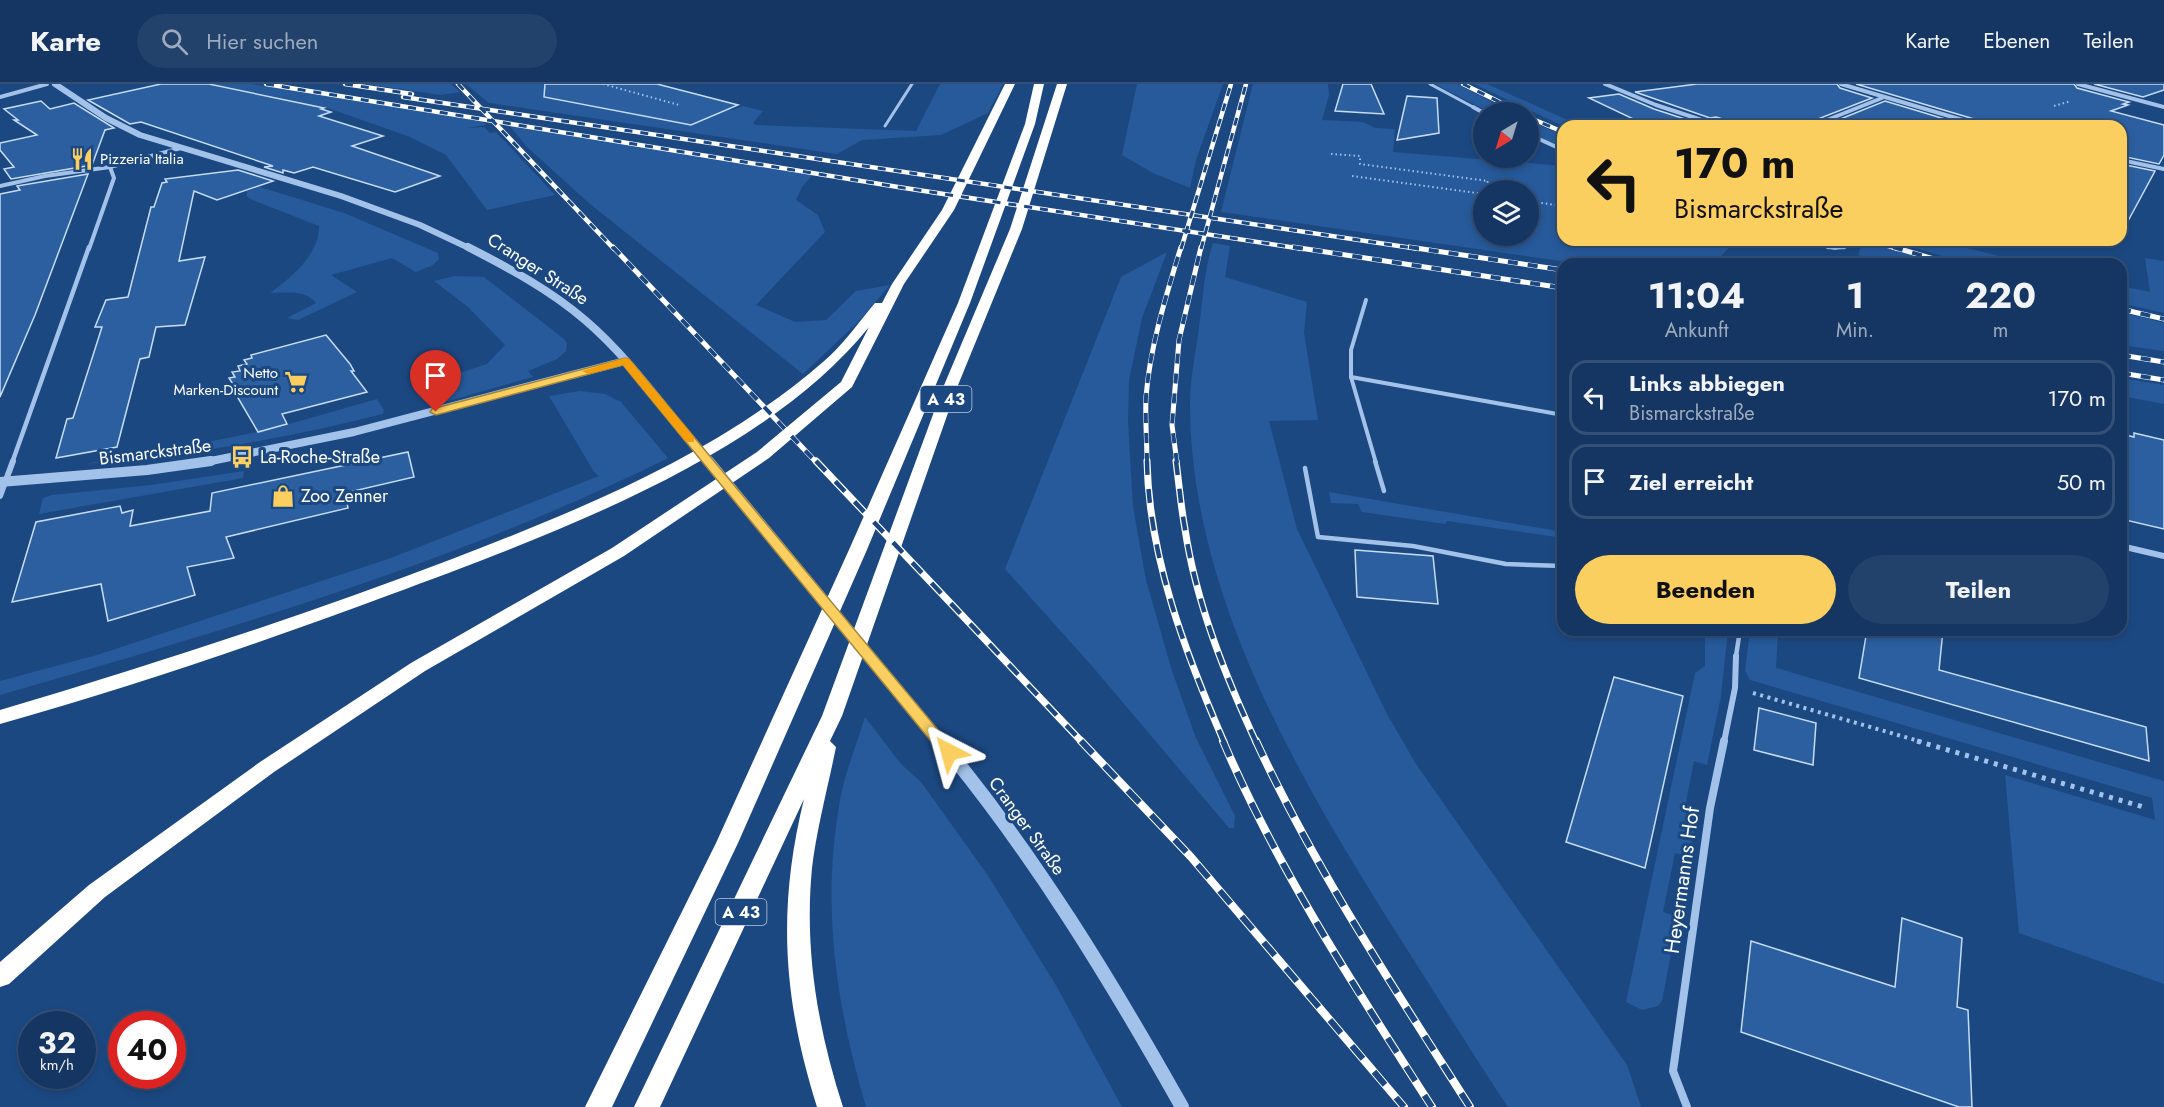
<!DOCTYPE html>
<html lang="de">
<meta charset="utf-8">
<style>
:root{--surface:#153662;--page:#22416b;--text:#f1f3f6;--muted:#9dabbe;--line:#345077;--accent:#face5f}
body{margin:0;font-family:Jost,sans-serif;background:var(--page);color:var(--text);height:100vh;display:flex;flex-direction:column;font-size:22px;white-space:nowrap}
*{box-sizing:border-box;margin:0}
p{font-size:20px;color:var(--muted)}
.icon{flex:none;width:33px;height:33px;fill:none;stroke:currentColor;stroke-width:2;stroke-linecap:round;stroke-linejoin:round}
.map{position:relative;flex:1;overflow:hidden}
.details{position:absolute;left:1557px;top:174px;width:570px;height:378px;display:flex;flex-direction:column;background:var(--surface);border-radius:18px;box-shadow:0 3px 9px #0003,0 0 0 2px var(--line)}
.details>*{flex:none}
.guide{position:absolute;left:1557px;top:36px;width:570px;height:126px;border-radius:18px;box-shadow:0 3px 9px #0003,0 0 0 2px var(--line);background:#face5f;color:#111;overflow:hidden}
.needle{width:39px;rotate:218deg}
.controls{position:absolute;left:1473px;top:18px;display:grid;gap:12px}
.controls a{display:grid;place-items:center;width:66px;height:66px;border-radius:50%;background:var(--surface);box-shadow:0 3px 9px #0003,0 0 0 2px var(--line);font-size:30px}
.speed{position:absolute;left:18px;top:927px;display:flex;gap:12px;font-size:30px;font-weight:700;text-align:center}
.speed>*{display:grid;place-content:center;width:78px;height:78px;border-radius:50%;background:var(--surface);box-shadow:0 3px 9px #0003,0 0 0 2px var(--line);line-height:1}
.speed small{font-size:15px;font-weight:400}
.speed .limit{border:9px solid #d22;background:#fff;color:#111}
.pin{position:absolute;display:grid;place-items:center;width:51px;height:51px;color:#fff;margin:-62px -26px;border-radius:50% 50% 50% 0;rotate:-45deg;box-shadow:0 0 6px #0007}
.pin .icon{rotate:45deg}
.me{position:absolute;width:66px;margin:-33px;rotate:321deg;stroke-linejoin:round;filter:drop-shadow(0 0 4px #0008)}
.turn{display:flex;align-items:center;gap:21px;height:126px;padding:0 18px;font-size:27px}
.turn .icon{width:78px;height:78px;stroke-width:2.5}
.turn b{display:block;font-size:42px;line-height:51px}
.eta{display:flex;justify-content:space-evenly;align-items:center;height:102px;text-align:center}
.eta b{font-size:36px;font-weight:700;line-height:42px}
.cta{display:flex;gap:12px;margin-top:auto;padding:12px 18px}
.cta a{flex:1;height:69px;border-radius:36px;background:var(--accent);color:#111;font-size:24px;font-weight:700;line-height:69px;text-align:center}
.cta a+a{background:var(--page);color:var(--text)}
ul{padding:0;list-style:none}
li{display:flex;align-items:center;gap:18px;height:75px;margin:0 12px 9px;padding:0 6px;border:3px solid var(--line);border-radius:18px}
li div{flex:1}
li b{display:block;font-size:22px}
li em{font-style:normal}
header{display:flex;align-items:center;gap:36px;box-sizing:border-box;height:84px;padding:0 30px;background:var(--surface);border-bottom:2px solid var(--line)}
header strong{font-size:28px}
nav{display:flex;gap:33px;margin-inline-start:auto;font-size:21px}
.search{width:420px;height:54px;background:var(--page);display:flex;align-items:center;gap:15px;box-sizing:border-box;padding:0 21px;border-radius:33px;color:var(--muted);font-size:22px}
.map>svg:first-child{display:block}
</style>
<header>
<strong>Karte</strong>
<div class="search"><svg class="icon" aria-label="search" viewBox="0 0 24 24"><circle cx="10" cy="10" r="6"/><path d="M15 15l6 6"/></svg>Hier suchen</div>
<nav><a>Karte</a><a>Ebenen</a><a>Teilen</a></nav>
</header>
<div class="map">
<svg width="2164" height="1023" viewBox="0 0 2164 1023">
<rect width="100%" height="100%" fill="#1c4882"/>
<g fill="#265a9b" fill-rule="evenodd">
<path d="M213 0H251L482 37 486 41 466 44 484 43 490 49 496 48 555 111 487 126 446 71 410 53 325 23Z"/>
<path d="M366 0H451L460 8 441 11Z"/>
<path d="M466 0H631L732 26 743 22 763 27 753 39 756 41 916 47 940 0H1003L988 29 941 51 862 56 837 70 489 19Z"/>
<path d="M1137 0H1223L1196 76 1190 104 1153 89 1122 71Z"/>
<path d="M1253 0H1328L1329 11 1322 36 1363 38 1375 44 1395 45 1393 68 1563 82V156H1736L1714 180H1581L1221 128ZM1484 106H1528V152H1484Z"/>
<path d="M1435 0H1457L1512 28H1489Z"/>
<path d="M1474 0H1487L1581 42H1563Z"/>
<path d="M1529 37 1563 51V64L1529 49Z"/>
<path d="M509 41 815 88 802 103 796 116 818 131 825 148 756 221 795 238 826 236 856 207 890 201 857 239 803 290 590 120 527 63Z"/>
<path d="M260 103 344 129 438 169 439 175 433 181 416 188 392 174 331 191 357 208 298 236 287 234 316 219C305 205 286 209 270 209 291 194 319 171 319 142L250 115 247 112V107Z"/>
<path d="M1812 156H1860L1941 180H1888L1858 171 1861 162C1845 157 1829 161 1812 156Z"/>
<path d="M1887 156 1945 158 2029 180H1971Z"/>
<path d="M1213 159 1230 162 1225 193 1307 218 1304 249 1318 336 1269 337 1297 445 1387 630 1416 680 1627 981 1641 1023H1508C1472 969 1438 914 1403 859 1302 700 1190 513 1190 319 1190 294 1196 268 1199 243 1203 216 1204 185 1213 159Z"/>
<path d="M1167 168 1142 234 1129 296 1128 338 1133 423 1146 496 1172 587 1196 654 1235 732 1234 744H1229L1092 582 1005 485 1121 193Z"/>
<path d="M2145 174 2164 177V229L2121 219V202L2150 208Z"/>
<path d="M455 192 484 193 564 255 567 259 566 267 557 275 528 287 533 293 441 319 428 315 419 302 487 280 505 261 468 223 434 197Z"/>
<path d="M2121 228 2164 239V267L2121 261Z"/>
<path d="M2121 294 2164 301V320L2127 313 2121 305Z"/>
<path d="M580 307 605 310 621 318 668 374C455 480 227 545 0 611V597L97 571 391 474 599 392 594 388 549 312Z"/>
<path d="M377 315 384 326 383 330C284 355 185 372 84 380L168 366 272 345Z"/>
<path d="M244 387 243 394 39 430 43 414 52 411 151 401Z"/>
<path d="M1329 408 1563 448V454L1447 437 1445 440 1362 428 1358 420 1331 419Z"/>
<path d="M1705 546H1728L1721 612 1707 681 1694 677 1684 728 1697 732 1689 773 1675 769 1663 828 1678 833 1662 917 1658 922 1642 926 1626 918 1695 589 1705 582Z"/>
<path d="M1750 546H1778L1776 584 2164 697V900L2019 849 2005 691 2155 736 2152 714 1750 596 1745 587Z"/>
<path d="M865 633 901 680 921 698 987 790 1057 903 1122 1023H866C836 920 821 823 840 716 845 688 857 660 865 633Z"/>
</g>
<g fill="#2b5fa0" stroke="#c6dcf7" stroke-width="1.5">
<path d="M161 0H209L324 24 321 25 331 28 319 32 383 52 352 62 440 92 395 108 313 83 294 89 283 86V89L264 83 273 82 141 38 130 40 88 16Z"/>
<path d="M545 0H657L738 21 691 41 544 13Z"/>
<path d="M1343 0H1371L1384 30 1335 27Z"/>
<path d="M1697 0H1837L1840 4 1872 14 1810 38 1808 42H1747L1716 33 1710 34 1635 8Z"/>
<path d="M1856 0H2074L2077 4 2129 18 2123 20 2128 21 2111 27 2164 41V71L2159 80 2121 72V42H1987L1984 38Z"/>
<path d="M2094 0H2164V6L2143 13Z"/>
<path d="M1619 10 1654 25 1691 37 1648 42 1589 14Z"/>
<path d="M1407 12 1437 14 1439 49 1397 56Z"/>
<path d="M41 17 50 25 74 19 114 44 105 46 92 81 11 95 4 85 14 83 0 66V59L37 51 14 36H18L4 25Z"/>
<path d="M1885 17 1968 42H1823Z"/>
<path d="M2121 80 2155 87 2121 150Z"/>
<path d="M238 86 273 97 217 116 194 107 179 177 205 173 185 241 156 243 149 273 140 275 117 363 56 374 67 335 73 334 102 243H95L106 216 128 213 151 123H154L162 99 167 98 165 95Z"/>
<path d="M88 90 35 231 0 313V110L20 106 17 102Z"/>
<path d="M326 251 350 280 354 287H351L367 308 282 330 287 340 258 348 231 302H234L229 294 235 293 232 288 240 287 238 282 247 280 244 276 252 274 251 271Z"/>
<path d="M2134 349 2164 356V445L2121 435V350L2134 353Z"/>
<path d="M408 368 414 393 345 409 348 424 226 453 234 474 187 483 195 511 108 537 101 500 12 518 36 438 120 422 122 429 133 426 130 442 210 427 212 409Z"/>
<path d="M1355 466 1433 472 1438 520 1357 513Z"/>
<path d="M1867 546H1943L1939 586 2146 643 2149 677 1859 594Z"/>
<path d="M1614 593 1683 612 1645 784 1566 758Z"/>
<path d="M1759 624 1816 639 1813 681 1754 666Z"/>
<path d="M1902 834 1962 854 1957 923 1968 926 1972 1023H1959L1741 948 1751 857 1895 903Z"/>
</g>
<g fill="none" stroke-linecap="round" stroke-linejoin="round">
<path stroke="#3e6395" stroke-width="4" stroke-dasharray="4 1.5" stroke-linecap="butt" d="M1855 160 1862 156"/>
<g stroke="#a2c2ea" stroke-width="2" stroke-dasharray="1.5 3" stroke-linecap="butt">
<path d="M603 0 679 21"/>
<path d="M2054 22 2071 17"/>
<path d="M1331 70 1360 72V80L1488 97 1484 106"/>
<path d="M1352 92 1484 110"/>
<path d="M1528 117 1563 122"/>
</g>
<path stroke="#a2c2ea" stroke-width="4" stroke-dasharray="3 4.5" stroke-linecap="butt" d="M1753 609 1922 658"/>
<path stroke="#a2c2ea" stroke-width="5" stroke-dasharray="4 6" stroke-linecap="butt" d="M1917 657 2147 724"/>
<g stroke="#a2c2ea" stroke-width="3">
<path d="M1430 0 1473 23"/>
<path d="M885 42 912 0"/>
</g>
<g stroke="#a2c2ea" stroke-width="4">
<path d="M1351 293V266L1366 216"/>
<path d="M1376 379 1351 293 1563 331"/>
</g>
<g stroke="#a2c2ea" stroke-width="4.5">
<path d="M1375 377 1384 407"/>
<path d="M1305 384 1318 453 1413 462 1506 480 1563 482"/>
<path d="M1736 572 1740 546"/>
</g>
<g stroke="#a2c2ea" stroke-width="4">
<path d="M1605 0 1656 21 1720 42"/>
<path d="M1841 0 1983 42"/>
<path d="M2078 0 2164 23"/>
<path d="M0 13 47 0"/>
<path d="M1473 23 1484 29"/>
<path d="M1812 42 1882 14"/>
<path d="M1528 50 1563 66"/>
<path d="M2121 76 2164 85"/>
<path d="M0 102 45 92 110 83 181 64"/>
<path d="M1803 156 1835 164 1855 160"/>
<path d="M89 165 114 94 110 83"/>
</g>
<g stroke="#a2c2ea" stroke-width="4.5">
<path d="M1828 163H1844"/>
<path d="M12 379 89 163"/>
</g>
<g stroke="#a2c2ea" stroke-width="6">
<path d="M0 412 13 377"/>
<path d="M2121 462 2164 472"/>
<path d="M1724 658 1735 604 1736 572"/>
</g>
<path stroke="#a2c2ea" stroke-width="8" d="M1687 1023 1673 987 1710 724 1724 657"/>
<path stroke="#a2c2ea" stroke-width="6" d="M55 0 106 34 140 51 341 112 420 141 471 165"/>
<g stroke="#a2c2ea" stroke-width="8">
<path d="M468 163C509 184 550 206 585 236 626 271 658 316 692 357"/>
<path d="M201 379 354 348 625 277"/>
</g>
<g stroke="#a2c2ea" stroke-width="10">
<path d="M0 398 147 386 211 377"/>
<path d="M890 596 942 658"/>
</g>
<path stroke="#a2c2ea" stroke-width="14" d="M940 657C1034 770 1110 895 1182 1023"/>
<g fill="#fff" fill-rule="evenodd">
<path d="M1005 0H1015L954 126 904 200 852 303 769 374 624 472 425 587 274 688 105 813 9 900 0 903V878L89 801 260 678 411 579 612 464 757 368 841 298 869 243C763 375 547 452 392 510 263 558 132 603 0 640V626C152 581 303 532 452 475 582 425 717 370 823 278 843 261 858 239 875 219H882L892 200 942 126Z"/>
<path d="M1034 0H1044L1035 40 970 219 866 468 738 759 612 1023H585L716 759 848 468 958 219 1025 40Z"/>
<path d="M1057 0H1067L1022 145 956 306 842 632 830 657 836 663C828 703 817 743 812 784 804 866 818 946 843 1023H817C783 915 777 825 804 715L660 1023H634L822 632 942 306 1010 145Z"/>
</g>
<g stroke="#fff" stroke-width="4.5">
<g id="rail-far3">
<path d="M266 0 898 103 1303 165"/>
<path d="M345 0 412 10"/>
<path d="M458 0 614 165"/>
<path d="M1463 0 1520 28"/>
<path d="M403 13 1419 165"/>
<path d="M1528 33 1563 48"/>
<path d="M1869 156 1898 165"/>
<path d="M1181 165 1231 0"/>
<path d="M1201 165 1246 0"/>
</g>
</g>
<g stroke="#fff" stroke-width="5">
<g id="rail-far2">
<path d="M613 163 817 379"/>
<path d="M1293 163 1563 204"/>
<path d="M1409 163 1563 186"/>
<path d="M1893 163 1951 180"/>
<path d="M2121 225 2164 235"/>
<path d="M2121 271 2164 278"/>
<path d="M2121 289 2164 296"/>
<path d="M1147 379C1147 357 1145 335 1146 313 1150 262 1166 212 1181 163"/>
<path d="M1177 379 1172 341 1179 256 1201 163"/>
</g>
</g>
<g stroke="#fff" stroke-width="7">
<g id="rail-far1">
<path d="M816 377 1082 658"/>
<path d="M1147 377C1149 475 1186 570 1224 658"/>
<path d="M1176 377C1179 400 1181 423 1185 445 1196 519 1225 591 1256 658"/>
</g>
</g>
<g stroke="#fff" stroke-width="8">
<g id="rail">
<path d="M1081 657 1191 773 1404 1023"/>
<path d="M1223 657C1278 786 1356 905 1432 1023"/>
<path d="M1256 657C1315 785 1394 904 1470 1023"/>
</g>
</g>
<use href="#rail-far3" stroke="#1c4882" stroke-width="3" stroke-dasharray="8" stroke-linecap="butt"/>
<use href="#rail-far2" stroke="#1c4882" stroke-width="4" stroke-dasharray="10" stroke-linecap="butt"/>
<use href="#rail-far1" stroke="#1c4882" stroke-width="4.5" stroke-dasharray="14" stroke-linecap="butt"/>
<use href="#rail" stroke="#1c4882" stroke-width="6" stroke-dasharray="17" stroke-linecap="butt"/>
<path stroke="#a2c2ea" stroke-width="8" d="M692 357 710 379"/>
<path stroke="#a2c2ea" stroke-width="10" d="M709 377 890 596"/>
</g>
<path fill="#face5f" stroke="#a2863e" stroke-width="1.5" d="M625 274 629 275 954 665 957 668 954 672H943L623 281 436 331 430 328 432 325Z"/>
<path fill="#f59e0b" d="M625 274 629 275 694 353V358H686L623 281 588 290 582 287Z"/>
<defs>
<g id="restaurant-bare" transform="scale(1.8)"><path d="M-5-6h1v4h1v-4h1v4h1v-4h1v5L-1.5 .5V6h-2V.5L-5-1ZM5-6V6H3V1.5H1.5Q1.5-4 5-6Z" fill="#face5f" stroke="#1c4882" stroke-width="2.5" paint-order="stroke"/></g>
<g id="supermarket-bare" transform="scale(1.8)"><path d="M-6-5.5h2.5l.6 2H6L4.5 2H-2.5L-4.4-4H-6ZM-1.5 3.2a1.3 1.3 0 1 0 .1 0ZM3 3.2a1.3 1.3 0 1 0 .1 0Z" fill="#face5f" stroke="#1c4882" stroke-width="2.5" paint-order="stroke"/></g>
<g id="bus-bare" transform="scale(1.8)"><path d="M-5-6H5V4H4V6H2V4H-2V6H-4V4H-5ZM-3.5-4V0h7V-4ZM-3.5 1.2v1.5H-2V1.2ZM2 1.2v1.5H3.5V1.2Z" fill="#face5f" stroke="#1c4882" stroke-width="2.5" paint-order="stroke"/></g>
<g id="shop-bare" transform="scale(1.8)"><path d="M-5-2.5h2.3a2.7 3.5 0 0 1 5.4 0H5L5.5 6h-11ZM-1.5-2.5h3a1.5 2.3 0 0 0-3 0Z" fill="#face5f" stroke="#1c4882" stroke-width="2.5" paint-order="stroke"/></g>
</defs>
<g fill-rule="evenodd">
<use href="#restaurant-bare" x="82" y="75"/>
<use href="#supermarket-bare" x="296" y="298"/>
<use href="#bus-bare" x="242" y="373"/>
<use href="#shop-bare" x="283" y="412"/>
</g>
<g text-anchor="middle" stroke-width="6" stroke-linejoin="round" paint-order="stroke">
<g font-size="15" fill="#fff" stroke="#1c4882" text-anchor="start">
<text x="100" y="80">Pizzeria Italia</text>
<text x="278" y="294" text-anchor="end">Netto<tspan x="278" dy="17">Marken-Discount</tspan></text>
</g>
<g fill="#1c4882" stroke="#bbc8da" stroke-width="1.5">
<rect x="920.5" y="302" width="51" height="26" rx="4.5"/>
<rect x="715.5" y="815" width="51" height="26" rx="4.5"/>
</g>
<g font-size="16" font-weight="bold" fill="#fff">
<text x="946" y="321">A 43</text>
<text x="741" y="834">A 43</text>
</g>
<g font-size="18" fill="#fff" stroke="#1c4882">
<text transform="translate(538 185) rotate(33)" y="6">Cranger Straße</text>
<text transform="translate(155 368) rotate(-7)" y="6">Bismarckstraße</text>
<text transform="translate(1027 742) rotate(54)" y="6">Cranger Straße</text>
</g>
<g font-size="18" fill="#fff" stroke="#1c4882" text-anchor="start">
<text x="260" y="379">La-Roche-Straße</text>
<text x="301" y="418">Zoo Zenner</text>
</g>
<g font-size="21" fill="#fff" stroke="#1c4882">
<text transform="translate(1682 796) rotate(-82)" y="7">Heyermanns Hof</text>
</g>
</g>
</svg>
<div class="controls">
<a><svg class="needle" viewBox="-14 -14 28 28"><path d="M0-13l5 13h-10z" fill="#e53935"/><path d="M0 13l5-13h-10z" fill="#9dabbe"/></svg></a>
<a><svg class="icon" aria-label="layers" viewBox="0 0 24 24"><path d="M12 4l9 5-9 5-9-5zM3 14l9 5 9-5"/></svg></a>
</div>
<div class="speed"><div>32<small>km/h</small></div><div class="limit">40</div></div>
<div class="pin" style="left:436px;top:328px;background:#d93025"><svg class="icon" aria-label="arrive" viewBox="0 0 24 24"><path d="M6 21V4h12l-3 4 3 4H6"/></svg></div>
<svg class="me" style="left:949px;top:668px" viewBox="-20 -20 40 40"><path d="M0-17L14 15 0 8-14 15z" fill="#face5f" stroke="#fff" stroke-width="4"/></svg>
<div class="guide">
<div class="turn"><svg class="icon" aria-label="left" viewBox="0 0 24 24"><path d="M17 20v-9H6M10 6l-5 5 5 5"/></svg><div><b>170 m</b>Bismarckstraße</div></div>
</div>
<section class="details">
<div class="eta">
<div><b>11:04</b><p>Ankunft</p></div>
<div><b>1</b><p>Min.</p></div>
<div><b>220</b><p>m</p></div>
</div>
<ul>
<li><svg class="icon" aria-label="left" viewBox="0 0 24 24"><path d="M17 20v-9H6M10 6l-5 5 5 5"/></svg><div><b>Links abbiegen</b><p>Bismarckstraße</p></div><em>170 m</em></li>
<li><svg class="icon" aria-label="arrive" viewBox="0 0 24 24"><path d="M6 21V4h12l-3 4 3 4H6"/></svg><div><b>Ziel erreicht</b></div><em>50 m</em></li>
</ul>
<div class="cta"><a>Beenden</a><a>Teilen</a></div>
</section>
</div>
